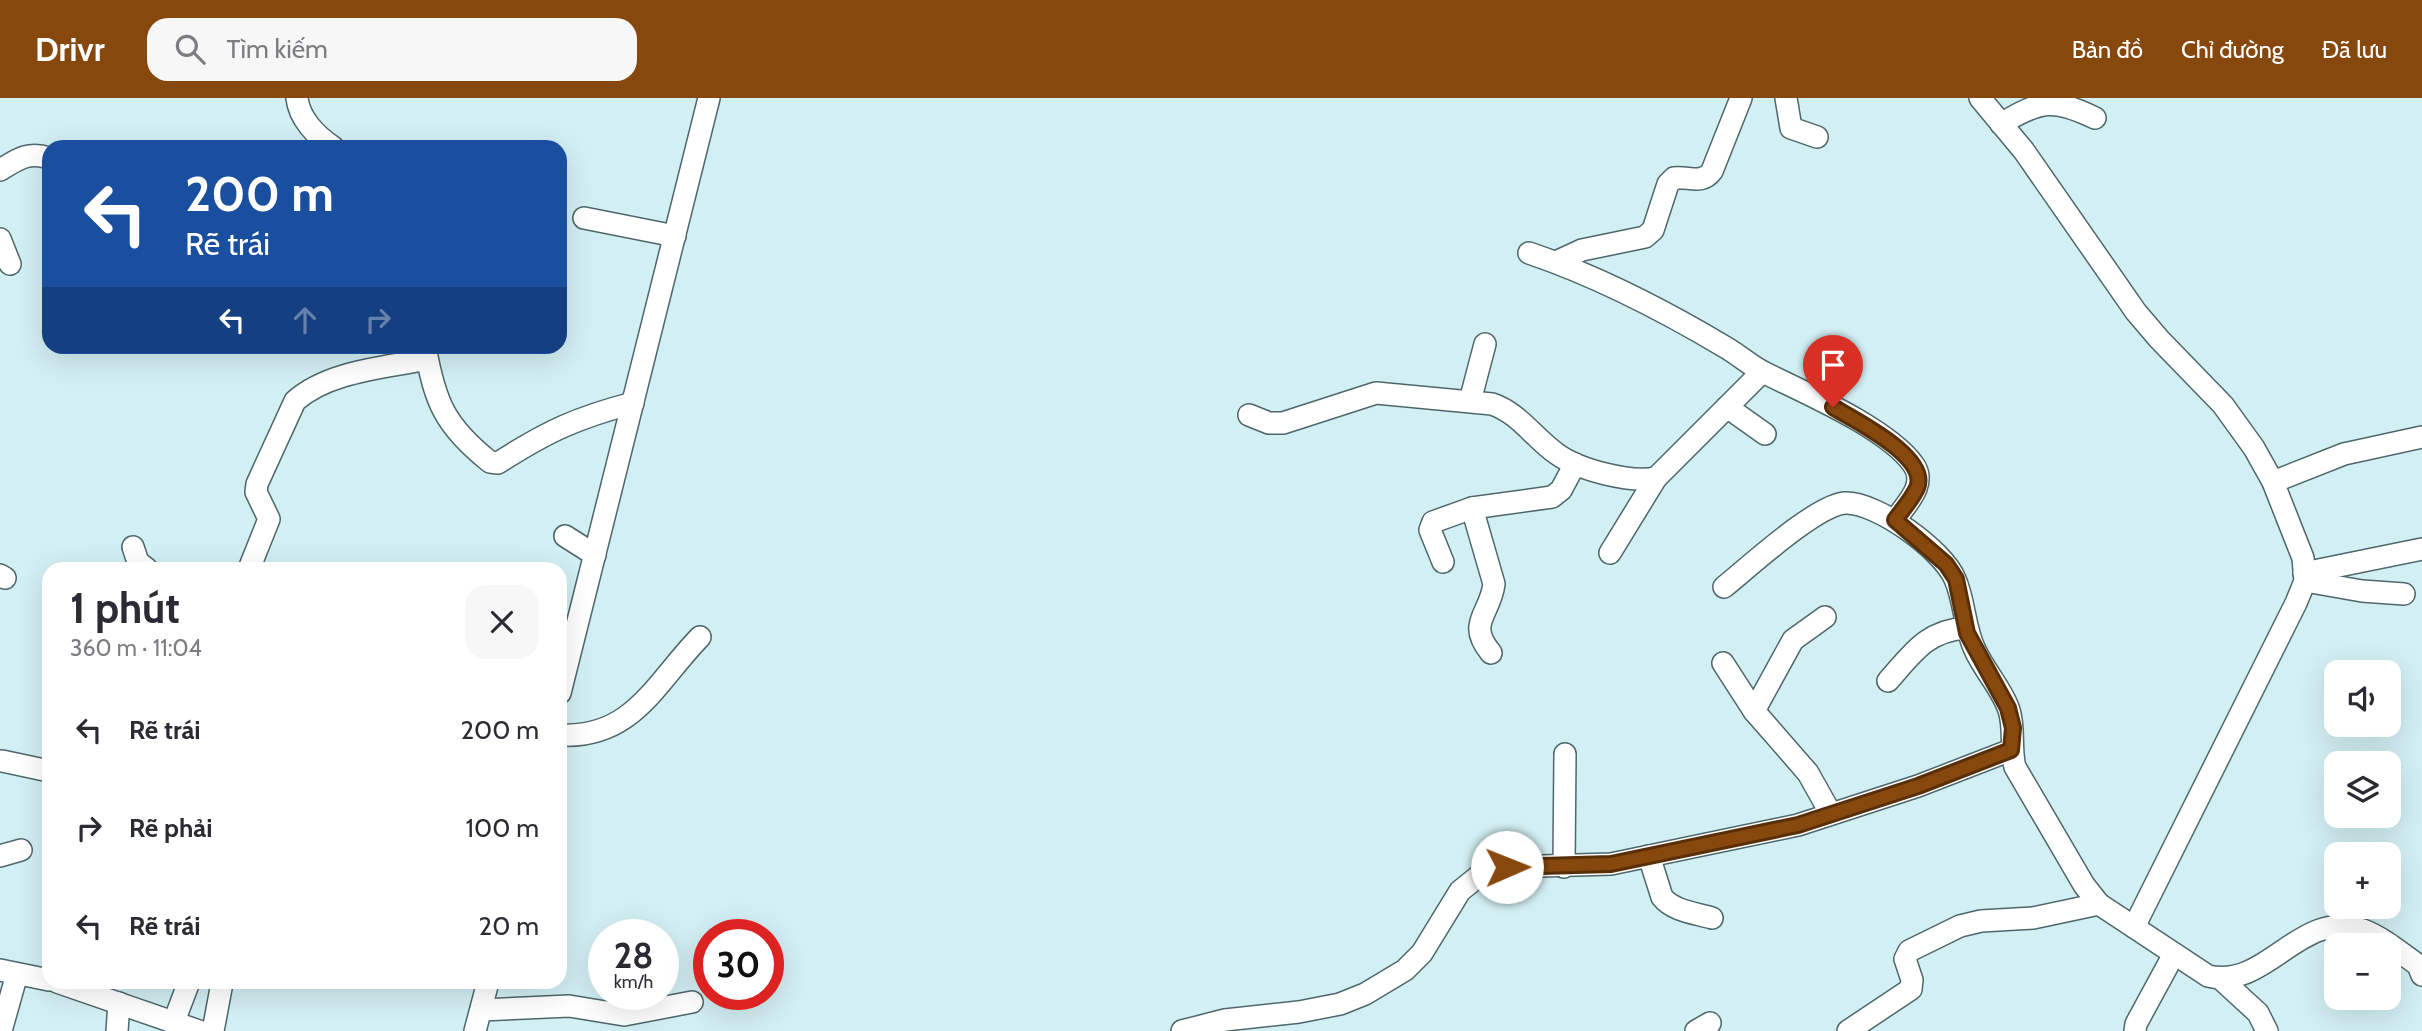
<!DOCTYPE html>
<html lang="vi">
<meta charset="utf-8">
<style>
:root{--surface:#fff;--page:#f7f7f7;--text:#2b2b33;--muted:#7c7c81;--accent:#87480d}
body{margin:0;font-family:Cabin,sans-serif;background:var(--page);color:var(--text);height:100vh;display:flex;flex-direction:column;font-size:26px;white-space:nowrap}
*{box-sizing:border-box;margin:0}
p{font-size:23px;color:var(--muted)}
.icon{flex:none;width:38px;height:38px;fill:none;stroke:currentColor;stroke-width:2;stroke-linecap:round;stroke-linejoin:round}
.map{position:relative;flex:1;overflow:hidden}
.sheet{position:absolute;left:42px;top:464px;width:525px;height:427px;display:flex;flex-direction:column;background:var(--surface);border-radius:21px;box-shadow:0 7px 28px #0002}
.sheet>*{flex:none}
.banner{position:absolute;left:42px;top:42px;width:525px;height:214px;border-radius:21px;box-shadow:0 7px 28px #0002;background:#1a4fa0;color:#fff;overflow:hidden}
.buttons{position:absolute;left:2324px;top:562px;display:grid;gap:14px}
.buttons a{display:grid;place-items:center;width:77px;height:77px;border-radius:14px;background:var(--surface);box-shadow:0 7px 28px #0002;font-size:35px}
.speed{position:absolute;left:588px;top:821px;display:flex;gap:14px;font-size:35px;font-weight:700;text-align:center}
.speed>*{display:grid;place-content:center;width:91px;height:91px;border-radius:50%;background:var(--surface);box-shadow:0 7px 28px #0002;line-height:1}
.speed small{font-size:18px;font-weight:400}
.speed .limit{border:10px solid #d22;background:#fff;color:#111}
.pin{position:absolute;display:grid;place-items:center;width:60px;height:60px;color:#fff;margin:-72px -30px;border-radius:50% 50% 50% 0;rotate:-45deg;box-shadow:0 0 7px #0007}
.pin .icon{rotate:45deg}
.me{position:absolute;width:77px;margin:-38px;rotate:89deg;stroke-linejoin:round;filter:drop-shadow(0 0 5px #0008)}
.turn{display:flex;align-items:center;gap:24px;height:147px;padding:0 28px;font-size:32px}
.turn .icon{width:91px;height:91px;stroke-width:2.5}
.turn b{display:block;font-size:49px;line-height:60px}
.lanes{display:flex;align-items:center;height:66px;padding:0 28px;background:#0003;justify-content:center;gap:35px;direction:ltr}
.lanes .off{opacity:.35}
.round{display:grid;place-items:center;flex:none;width:74px;height:74px;border-radius:21px;background:var(--page)}
.overview{display:flex;align-items:center;justify-content:space-between;height:119px;padding:0 28px}
h1{font-size:42px;font-weight:700;line-height:52px}
ul{padding:0;list-style:none}
li{display:flex;align-items:center;gap:21px;height:98px;padding:0 28px}
li div{flex:1}
li b{display:block;font-size:26px}
li em{font-style:normal}
header{display:flex;align-items:center;gap:42px;box-sizing:border-box;height:98px;padding:0 35px;background:var(--accent);color:#fff}
header strong{font-size:33px}
nav{display:flex;gap:38px;margin-inline-start:auto;font-size:24px}
.search{width:490px;height:63px;background:var(--page);display:flex;align-items:center;gap:18px;box-sizing:border-box;padding:0 24px;border-radius:21px;color:var(--muted);font-size:26px}
.map>svg:first-child{display:block}
</style>
<header>
<strong>Drivr</strong>
<div class="search"><svg class="icon" aria-label="search" viewBox="0 0 24 24"><circle cx="10" cy="10" r="6"/><path d="M15 15l6 6"/></svg>Tìm kiếm</div>
<nav><a>Bản đồ</a><a>Chỉ đường</a><a>Đã lưu</a></nav>
</header>
<div class="map">
<svg width="2422" height="933" viewBox="0 0 2422 933">
<rect width="100%" height="100%" fill="#d2eff3"/>
<g fill="none" stroke-linecap="round" stroke-linejoin="round">
<g stroke="#4d676a" stroke-width="24">
<g id="minor">
<path d="M297 0C299 20 316 38 333 49"/>
<path d="M1786 0 1791 30 1817 39"/>
<path d="M1980 0 2024 53 2136 214 2159 241 2223 307 2254 350 2273 384 2303 460 2305 483 2296 505 2134 829"/>
<path d="M2001 26C2040 2 2054 0 2095 20"/>
<path d="M0 72C18 61 29 53 49 60"/>
<path d="M584 120 675 138"/>
<path d="M0 141 10 166"/>
<path d="M1529 155C1597 178 1663 212 1725 249 1739 257 1751 268 1765 275 1805 295 1887 330 1913 366 1928 386 1906 406 1895 422"/>
<path d="M1556 164 1582 152 1645 139 1653 132 1668 86 1674 80C1689 78 1702 87 1712 73L1741 0"/>
<path d="M425 248C435 305 445 328 490 364L498 365C548 333 576 320 633 305"/>
<path d="M1470 303 1485 246"/>
<path d="M1727 309 1765 336"/>
<path d="M1249 317 1269 325H1283L1376 295 1492 306C1519 315 1534 340 1557 356 1579 372 1630 385 1656 380"/>
<path d="M2273 384 2344 356 2422 339"/>
<path d="M1472 410 1494 486C1490 517 1466 525 1491 555"/>
<path d="M565 438 595 457"/>
<path d="M133 449 138 464 147 471"/>
<path d="M1610 455 1656 380 1762 274"/>
<path d="M1443 464 1430 432 1433 424 1472 410 1552 399 1561 392 1575 366"/>
<path d="M249 471 269 421 256 394 257 386 295 303C329 273 384 270 427 261"/>
<path d="M2304 475 2422 451"/>
<path d="M0 477 5 480"/>
<path d="M2305 483 2362 493 2404 496"/>
<path d="M1724 489C1749 469 1816 407 1845 405 1877 404 1943 452 1955 481 1965 504 1964 529 1975 552 1984 572 2002 591 2009 612 2015 631 2010 650 2015 669L2084 787 2099 806 2208 878C2268 892 2299 810 2363 832 2382 839 2401 855 2418 867L2422 877"/>
<path d="M1723 565 1754 613 1808 675 1831 716"/>
<path d="M1888 583C1913 555 1926 533 1966 530"/>
<path d="M560 595 709 0"/>
<path d="M1754 613 1793 542 1825 519"/>
<path d="M560 637C633 641 656 584 700 539"/>
<path d="M2 663 49 673"/>
<path d="M0 758 21 752"/>
<path d="M1649 758 1662 799C1673 813 1695 815 1712 820"/>
<path d="M1564 769 1565 656"/>
<path d="M0 872 49 882"/>
<path d="M2222 882 2258 915 2267 933"/>
<path d="M57 884 199 933"/>
<path d="M481 912 569 908 624 917 692 904"/>
<path d="M173 926 189 884"/>
<path d="M1 933 17 876"/>
<path d="M117 933 119 905"/>
<path d="M213 933 222 885"/>
<path d="M475 933 488 884"/>
<path d="M1182 933 1225 922 1299 914 1340 906 1365 896 1405 872 1422 855 1460 793 1480 777 1507 769 1611 766 1798 727 1918 688 2011 652"/>
<path d="M1696 933 1710 925"/>
<path d="M1848 933 1911 891 1912 882 1905 861 1909 853 1960 828 1981 823 2033 820 2099 806"/>
<path d="M2135 933 2136 926 2174 856"/>
</g>
</g>
<use href="#minor" stroke="#fff" stroke-width="21"/>
</g>
<g fill="none" stroke-linecap="round" stroke-linejoin="round">
<g stroke="#582f08" stroke-width="18">
<path id="route" d="M1507 769 1611 766 1798 727 1918 688 2011 652 2013 630 2008 610 1967 535 1956 481 1946 466 1895 422C1902 412 1912 401 1917 390 1930 359 1854 322 1833 309"/>
</g>
<use href="#route" stroke="#87480d" stroke-width="12"/>
</g>
</svg>
<div class="buttons">
<a><svg class="icon" aria-label="sound" viewBox="0 0 24 24"><path d="M4 9h4l5-4v14l-5-4H4zM17 9q2 3 0 6"/></svg></a>
<a><svg class="icon" aria-label="layers" viewBox="0 0 24 24"><path d="M12 4l9 5-9 5-9-5zM3 14l9 5 9-5"/></svg></a>
<a>+</a>
<a>−</a>
</div>
<div class="speed"><div>28<small>km/h</small></div><div class="limit">30</div></div>
<div class="pin" style="left:1833px;top:309px;background:#d93025"><svg class="icon" aria-label="arrive" viewBox="0 0 24 24"><path d="M6 21V4h12l-3 4 3 4H6"/></svg></div>
<svg class="me" style="left:1507px;top:769px" viewBox="-20 -20 40 40"><circle r="19" fill="#fff"/><path d="M0-13L10 11 0 6-10 11z" fill="#87480d"/></svg>
<div class="banner">
<div class="turn"><svg class="icon" aria-label="left" viewBox="0 0 24 24"><path d="M17 20v-9H6M10 6l-5 5 5 5"/></svg><div><b>200 m</b>Rẽ trái</div></div>
<div class="lanes"><svg class="icon" aria-label="left" viewBox="0 0 24 24"><path d="M17 20v-9H6M10 6l-5 5 5 5"/></svg><svg class="icon off" aria-label="ahead" viewBox="0 0 24 24"><path d="M12 20V5M6 11l6-6 6 6"/></svg><svg class="icon off" aria-label="right" viewBox="0 0 24 24"><path d="M7 20v-9h11M14 6l5 5-5 5"/></svg></div>
</div>
<section class="sheet">
<div class="overview"><div><h1>1 phút</h1><p>360 m · 11:04</p></div><a class="round"><svg class="icon" aria-label="close" viewBox="0 0 24 24"><path d="M6 6l12 12M18 6L6 18"/></svg></a></div>
<ul>
<li><svg class="icon" aria-label="left" viewBox="0 0 24 24"><path d="M17 20v-9H6M10 6l-5 5 5 5"/></svg><div><b>Rẽ trái</b></div><em>200 m</em></li>
<li><svg class="icon" aria-label="right" viewBox="0 0 24 24"><path d="M7 20v-9h11M14 6l5 5-5 5"/></svg><div><b>Rẽ phải</b></div><em>100 m</em></li>
<li><svg class="icon" aria-label="left" viewBox="0 0 24 24"><path d="M17 20v-9H6M10 6l-5 5 5 5"/></svg><div><b>Rẽ trái</b></div><em>20 m</em></li>
</ul>
</section>
</div>
